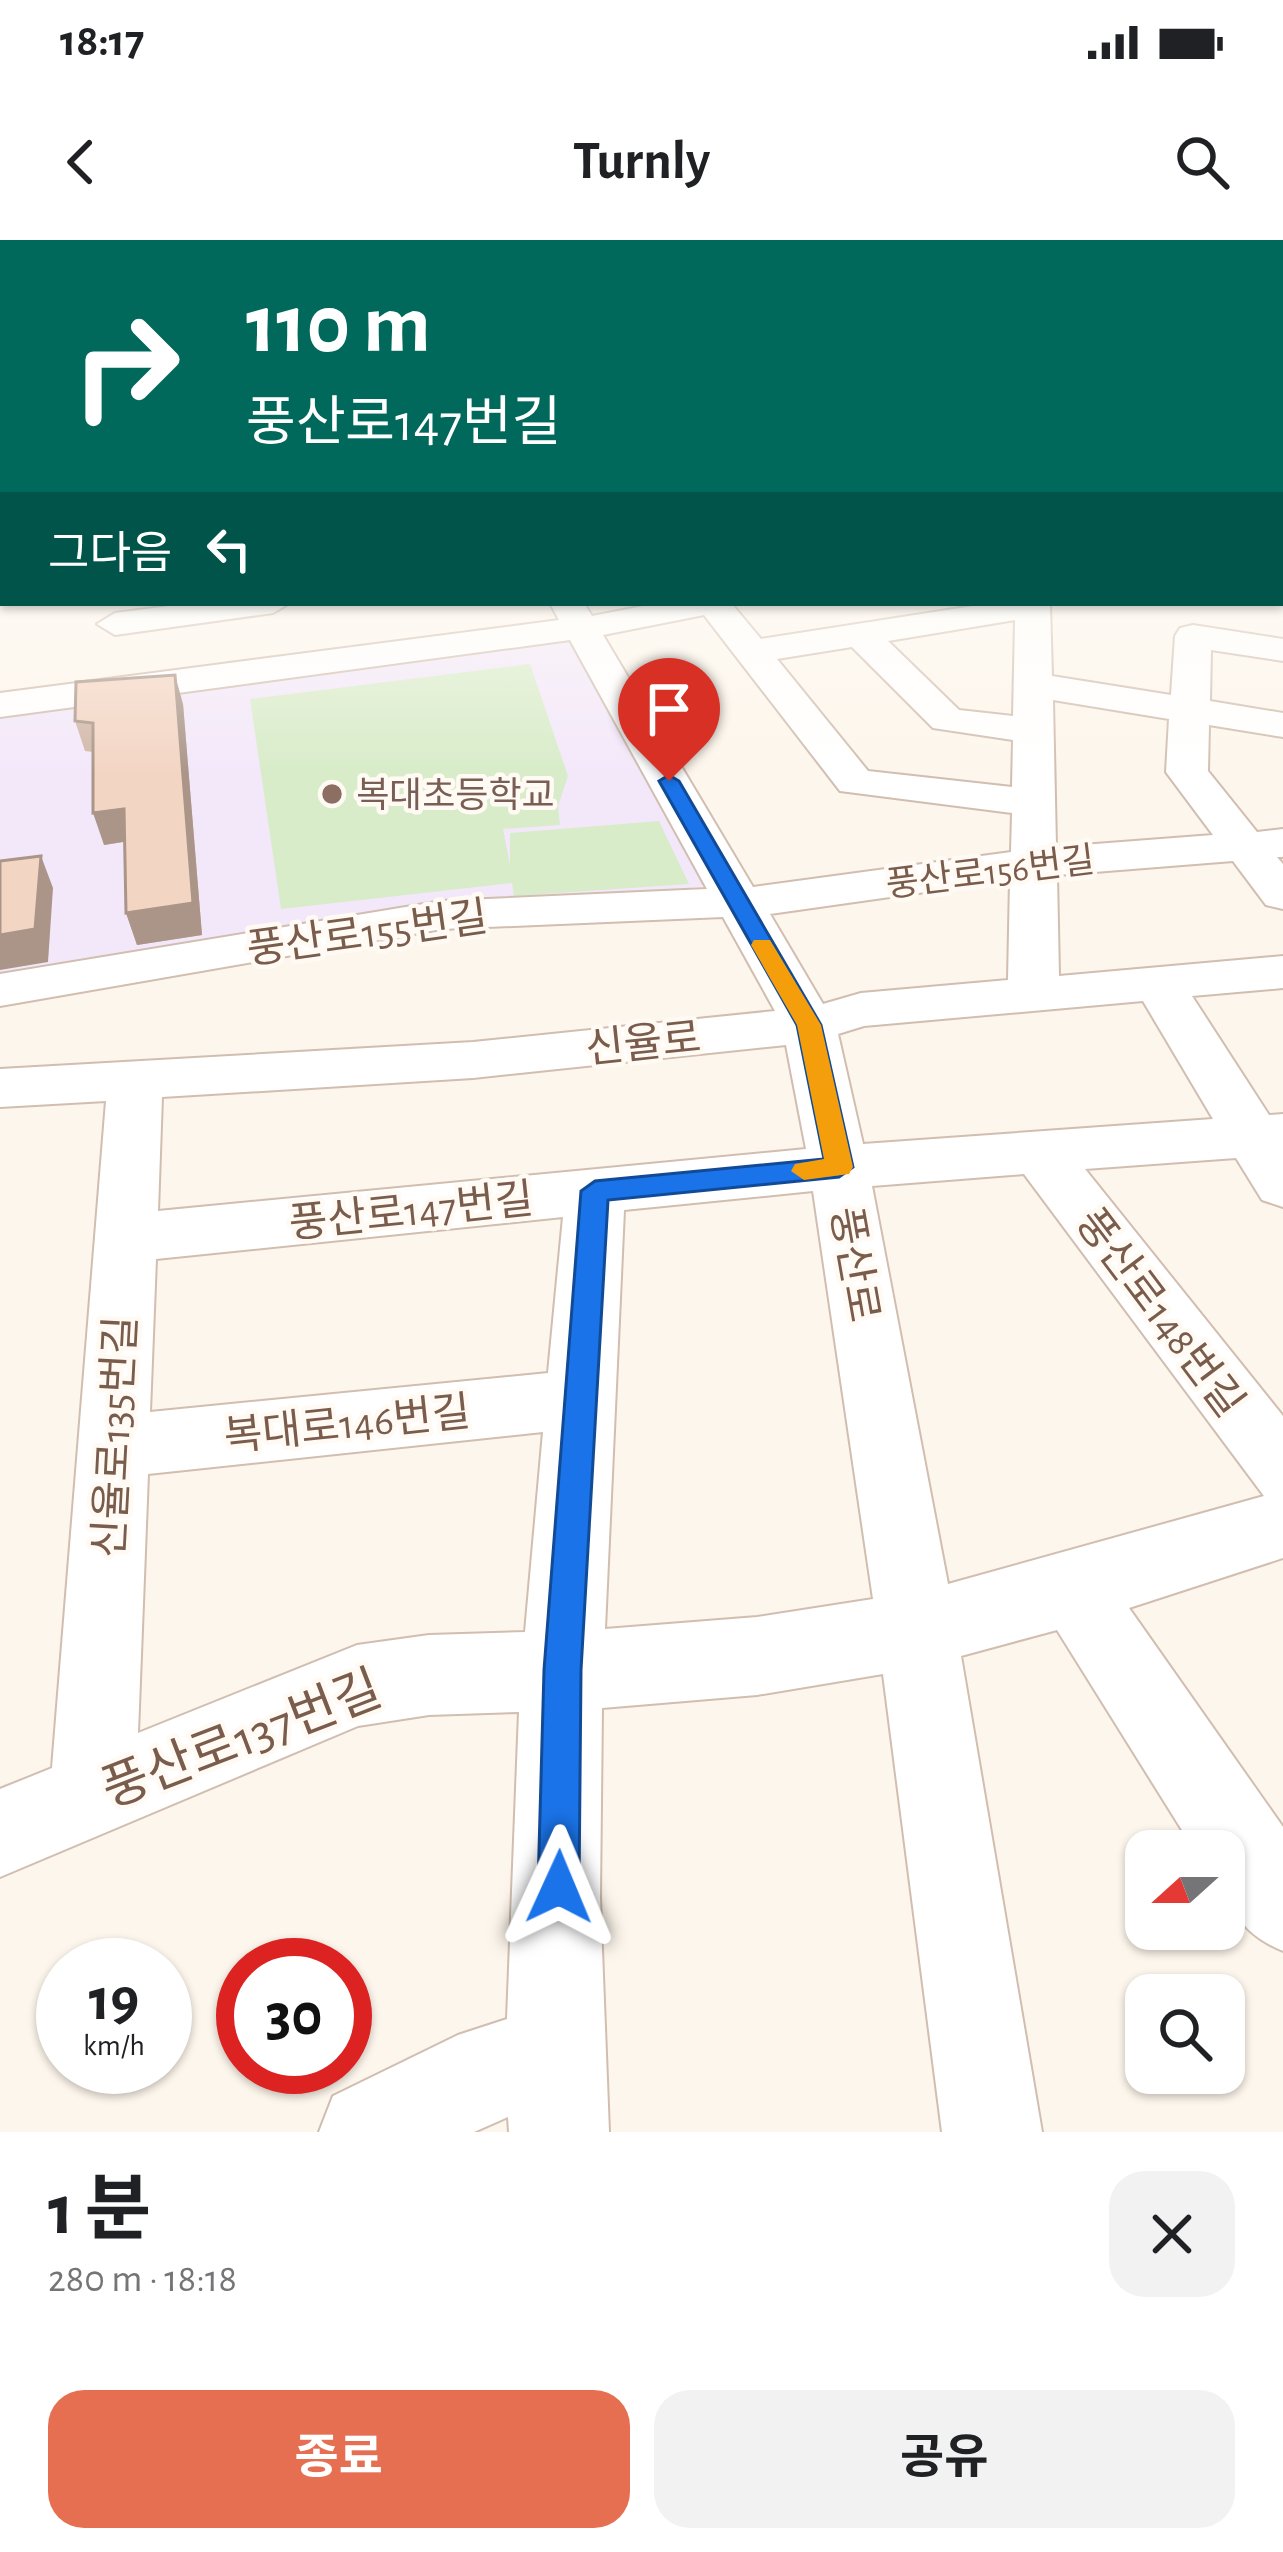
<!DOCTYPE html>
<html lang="ko">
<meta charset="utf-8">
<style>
:root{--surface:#fff;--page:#f2f2f2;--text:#202124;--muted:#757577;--accent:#e76f51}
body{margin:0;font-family:"Alegreya Sans","Noto Sans KR",sans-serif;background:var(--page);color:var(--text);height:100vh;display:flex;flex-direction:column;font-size:45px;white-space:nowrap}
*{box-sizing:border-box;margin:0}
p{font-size:39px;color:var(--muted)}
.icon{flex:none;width:66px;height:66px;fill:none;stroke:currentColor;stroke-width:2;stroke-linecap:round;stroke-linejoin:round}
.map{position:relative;height:1892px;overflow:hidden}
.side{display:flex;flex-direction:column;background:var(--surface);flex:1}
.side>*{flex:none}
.hud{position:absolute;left:0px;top:0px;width:1284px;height:366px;box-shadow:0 3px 9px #0004;background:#00695c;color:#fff;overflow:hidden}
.needle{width:78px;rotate:249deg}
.controls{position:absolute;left:1125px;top:1590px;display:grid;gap:24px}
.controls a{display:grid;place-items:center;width:120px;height:120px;border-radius:24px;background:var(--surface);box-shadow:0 3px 9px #0004;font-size:60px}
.speed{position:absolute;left:36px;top:1698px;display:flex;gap:24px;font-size:60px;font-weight:700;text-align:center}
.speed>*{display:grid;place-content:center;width:156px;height:156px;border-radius:50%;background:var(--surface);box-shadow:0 3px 9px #0004;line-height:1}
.speed small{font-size:30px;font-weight:400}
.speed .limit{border:18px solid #d22;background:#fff;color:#111}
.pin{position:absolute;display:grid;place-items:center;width:102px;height:102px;color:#fff;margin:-123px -51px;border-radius:50% 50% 50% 0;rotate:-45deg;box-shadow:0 0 12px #0007}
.pin .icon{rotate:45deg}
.me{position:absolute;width:132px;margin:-66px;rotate:1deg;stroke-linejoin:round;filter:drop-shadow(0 0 9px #0008)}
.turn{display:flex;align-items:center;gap:42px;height:252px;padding:0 48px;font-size:54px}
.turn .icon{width:156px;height:156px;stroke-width:2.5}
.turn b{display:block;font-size:84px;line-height:102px}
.then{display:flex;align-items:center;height:114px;padding:0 48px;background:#0003;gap:24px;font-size:45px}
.round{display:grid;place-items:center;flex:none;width:126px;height:126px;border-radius:36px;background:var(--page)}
.head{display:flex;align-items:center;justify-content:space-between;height:204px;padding:0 48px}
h1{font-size:72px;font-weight:700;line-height:90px}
.action{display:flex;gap:24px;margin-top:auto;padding:24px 48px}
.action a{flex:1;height:138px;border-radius:36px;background:var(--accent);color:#fff;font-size:48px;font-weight:700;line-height:138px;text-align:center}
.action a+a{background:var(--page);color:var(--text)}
.status{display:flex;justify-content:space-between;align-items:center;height:84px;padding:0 60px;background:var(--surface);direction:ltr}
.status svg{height:33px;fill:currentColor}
header{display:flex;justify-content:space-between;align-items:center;height:156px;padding:0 48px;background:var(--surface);font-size:54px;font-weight:700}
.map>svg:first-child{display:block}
</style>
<div class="status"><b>18:17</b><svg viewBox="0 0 49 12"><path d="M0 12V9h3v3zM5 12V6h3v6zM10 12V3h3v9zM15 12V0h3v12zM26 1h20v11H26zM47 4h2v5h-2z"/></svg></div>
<header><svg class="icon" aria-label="back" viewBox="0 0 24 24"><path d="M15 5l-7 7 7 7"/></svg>Turnly<svg class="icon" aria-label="search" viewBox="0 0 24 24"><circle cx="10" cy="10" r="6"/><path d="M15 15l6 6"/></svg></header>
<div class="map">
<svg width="1283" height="1892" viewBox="0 0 1283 1892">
<rect width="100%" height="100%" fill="#fdf6ec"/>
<path fill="#f3e8fa" d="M570 395 712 645 0 741V470Z"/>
<path fill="#d8ecc9" d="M530 424 568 536 558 566 560 585 503 589 510 625V593L659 581 689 644 514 656 512 643 281 669 250 459Z"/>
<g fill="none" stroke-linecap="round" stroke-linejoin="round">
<g stroke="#d1beb0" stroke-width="4">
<g id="minor">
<rect x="1281" y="289" width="2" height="20"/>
<path d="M1281 343H1283V364L1278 363Z"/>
<path d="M193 363H290L273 373 115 395 97 384 115 373Z"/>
<path d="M550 363H584L592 376 659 363H731L761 399 992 363H1050L1052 436 1171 455 1175 396 1180 388 1193 385 1283 399V421L1211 410 1210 461 1283 473V497L1209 485 1208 531 1257 592 1283 589V617H1277L1283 624V669L1266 665 1233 621 1057 635 1059 736 1283 716V748L1192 756 1269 875 1283 874V967L1262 960 1236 918 1085 929 1283 1176V1318L1129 1368 1283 1587V1711C1235 1691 1224 1661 1224 1611H1195L1057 1390 961 1416 1042 1892H942L883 1434 757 1455 602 1468 600 1657 609 1892H509L508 1877 474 1892H319L333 1856 458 1795 507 1779 519 1472 429 1475 358 1486 0 1637V1549L52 1528 106 861 0 867V829L473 802 775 771 723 677 442 689 0 766V734L442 661 707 649 570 400 0 477V453L559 380ZM704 375 840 551 1012 573 1011 612 753 647 603 395ZM1015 380 1013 476 959 470 888 401ZM852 407 933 488 1013 500 1012 547 868 531 777 419ZM1053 460 1169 479 1166 532 1213 595 1056 607ZM1010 640 1008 740 861 753 823 764 770 674ZM1143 761 1213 879 863 904 838 794 864 786ZM786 805 806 909 158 971 162 857 473 838ZM1024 934 1264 1256 948 1344 872 946ZM813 951 873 1359 757 1377 605 1389 624 970ZM563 977 548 1133 150 1172 156 1019ZM543 1192 525 1392 429 1395 357 1405 138 1493 148 1234Z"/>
</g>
</g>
<use href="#minor" fill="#fff" fill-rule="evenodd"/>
</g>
<path fill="#d1b7a8" d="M183 464 202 695 137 705 126 673 124 602 104 605 93 512 85 511 75 481Z"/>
<g fill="#aa9588">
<path d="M175 435 183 464 202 695 137 705 126 673Z"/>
<path d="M124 569 134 600 104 605 93 573Z"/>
<path d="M41 616 53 648 48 722 0 730V695Z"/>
</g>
<g fill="#f3d5c3" stroke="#aa9588" stroke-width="3">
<path d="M175 435 193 663 126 673 124 569 93 573V483L75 481 76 442Z"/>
<path d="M41 616 35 689 0 695V621Z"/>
</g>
<linearGradient id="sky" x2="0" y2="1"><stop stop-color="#97c7e8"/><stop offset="0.51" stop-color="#fefbf6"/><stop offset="1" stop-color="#fefbf6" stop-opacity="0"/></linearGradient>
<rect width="1283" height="535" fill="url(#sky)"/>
<path fill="#1a73e8" stroke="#114b97" stroke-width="3" d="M669 535 679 541 821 785 853 927 839 937 608 960 581 1430 579 1647 573 1662 559 1668 544 1662 538 1647 544 1430 581 951 595 941 824 919 797 785 659 541Z"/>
<path fill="#f59e0b" d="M754 700H770L821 785 853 927 849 934 804 940 791 931 795 924 824 919 797 785 751 705Z"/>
<circle fill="#8d6e63" stroke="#fffaf3" stroke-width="4.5" cx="332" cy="554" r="12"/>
<g text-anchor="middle" stroke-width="9" stroke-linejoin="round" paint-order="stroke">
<g font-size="36" fill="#785e54" stroke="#fffaf3" text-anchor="start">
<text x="356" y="567">복대초등학교</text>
</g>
<g font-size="36" fill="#7a5c4d" stroke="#fffaf3">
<text transform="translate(990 631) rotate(-7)" y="13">풍산로156번길</text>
</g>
<g font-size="42" fill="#7a5c4d" stroke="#fffaf3">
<text transform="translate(367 692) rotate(-8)" y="15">풍산로155번길</text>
<text transform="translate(643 802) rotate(-6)" y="15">신율로</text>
<text transform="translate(411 970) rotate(-6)" y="15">풍산로147번길</text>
<text transform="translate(856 1024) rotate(80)" y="15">풍산로</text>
<text transform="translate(1161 1072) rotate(53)" y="15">풍산로148번길</text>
<text transform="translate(347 1183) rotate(-6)" y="15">복대로146번길</text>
<text transform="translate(114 1197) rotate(-87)" y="15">신율로135번길</text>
</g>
<g font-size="51" fill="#7a5c4d" stroke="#fffaf3">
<text transform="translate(241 1498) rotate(-21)" y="18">풍산로137번길</text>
</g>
</g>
</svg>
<div class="controls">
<a><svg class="needle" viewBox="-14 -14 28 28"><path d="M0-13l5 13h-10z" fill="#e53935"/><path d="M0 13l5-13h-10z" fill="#757577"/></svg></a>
<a><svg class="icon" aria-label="search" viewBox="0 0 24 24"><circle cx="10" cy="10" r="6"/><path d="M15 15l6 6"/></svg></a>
</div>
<div class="speed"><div>19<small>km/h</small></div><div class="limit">30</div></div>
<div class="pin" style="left:669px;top:541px;background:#d93025"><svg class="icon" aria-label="arrive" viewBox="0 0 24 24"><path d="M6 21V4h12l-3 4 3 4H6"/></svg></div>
<svg class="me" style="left:559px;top:1647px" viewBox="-20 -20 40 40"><path d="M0-17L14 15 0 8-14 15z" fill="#1a73e8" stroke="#fff" stroke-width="4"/></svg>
<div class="hud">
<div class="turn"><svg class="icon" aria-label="right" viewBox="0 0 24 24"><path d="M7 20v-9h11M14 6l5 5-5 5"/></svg><div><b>110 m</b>풍산로147번길</div></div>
<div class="then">그다음<svg class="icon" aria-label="left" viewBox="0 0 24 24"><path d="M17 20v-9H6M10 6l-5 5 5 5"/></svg></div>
</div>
</div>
<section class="side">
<div class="head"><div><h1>1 분</h1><p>280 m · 18:18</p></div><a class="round"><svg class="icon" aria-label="close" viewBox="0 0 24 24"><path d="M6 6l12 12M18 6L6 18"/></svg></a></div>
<div class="action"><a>종료</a><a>공유</a></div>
</section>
